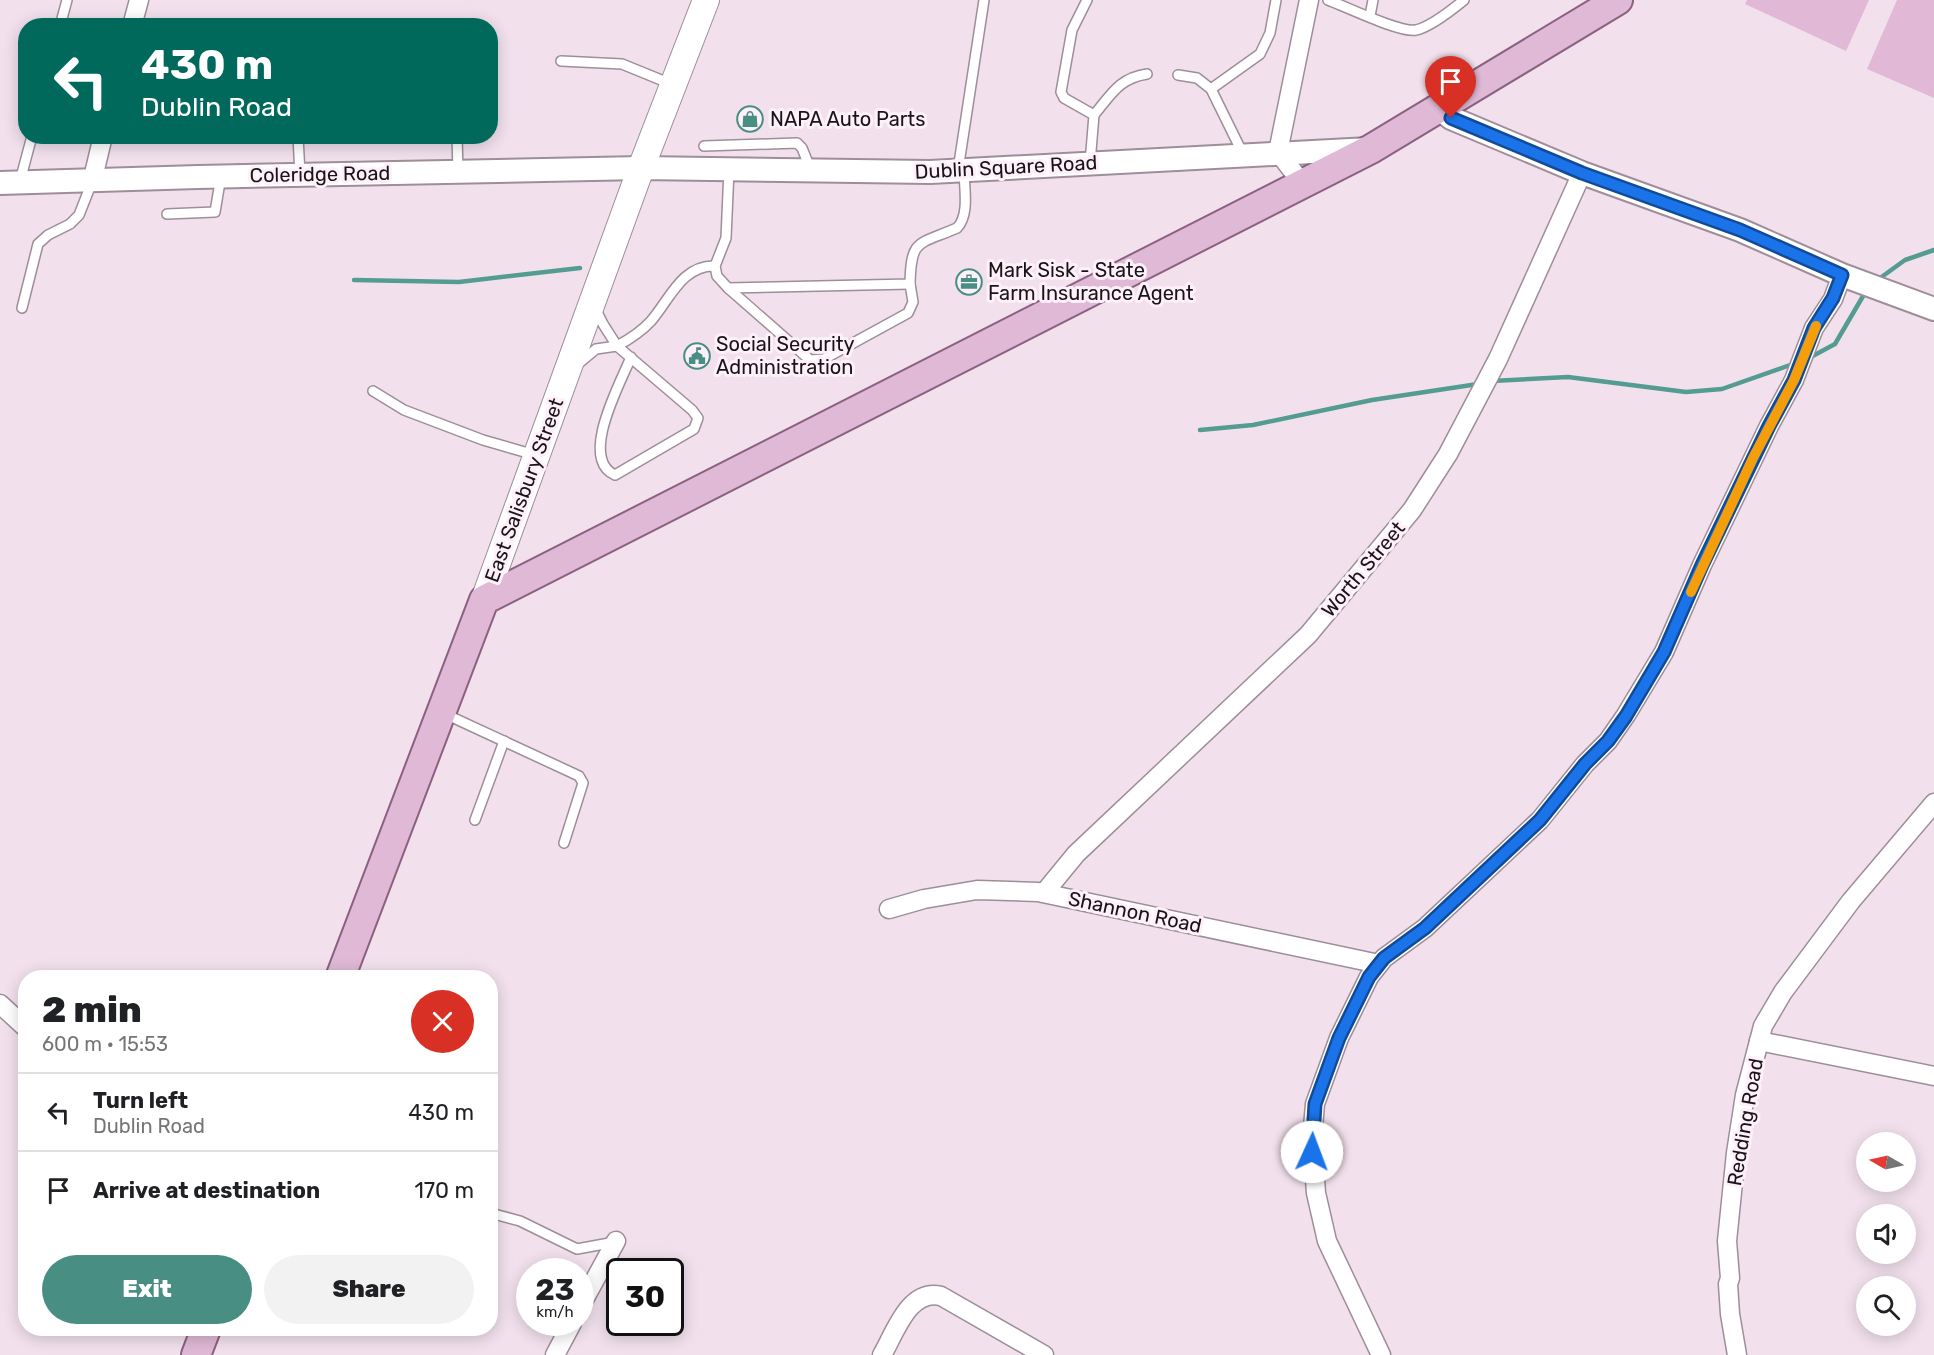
<!DOCTYPE html>
<meta charset="utf-8">
<style>
:root{--surface:#fff;--page:#f2f2f2;--text:#202124;--muted:#757577;--line:#e0e0e0;--accent:#498e82}
body{margin:0;font-family:Rubik,sans-serif;background:var(--page);color:var(--text);height:100vh;display:flex;flex-direction:column;font-size:22px;white-space:nowrap}
*{box-sizing:border-box;margin:0}
p{font-size:20px;color:var(--muted)}
.icon{flex:none;width:33px;height:33px;fill:none;stroke:currentColor;stroke-width:2;stroke-linecap:round;stroke-linejoin:round}
.map{position:relative;flex:1;overflow:hidden}
.panel{position:absolute;left:18px;top:970px;width:480px;height:366px;display:flex;flex-direction:column;background:var(--surface);border-radius:24px;box-shadow:0 3px 15px #0003}
.panel>*{flex:none}
.hud{position:absolute;left:18px;top:18px;width:480px;height:126px;border-radius:24px;box-shadow:0 3px 15px #0003;background:#00695c;color:#fff;overflow:hidden}
.needle{width:39px;rotate:279deg}
.buttons{position:absolute;left:1856px;top:1132px;display:grid;gap:12px}
.buttons a{display:grid;place-items:center;width:60px;height:60px;border-radius:50%;background:var(--surface);box-shadow:0 3px 15px #0003;font-size:30px}
.speed{position:absolute;left:516px;top:1258px;display:flex;gap:12px;font-size:30px;font-weight:700;text-align:center}
.speed>*{display:grid;place-content:center;width:78px;height:78px;border-radius:50%;background:var(--surface);box-shadow:0 3px 15px #0003;line-height:1}
.speed small{font-size:15px;font-weight:400}
.speed .limit{border:3px solid #111;border-radius:9px;background:#fff;color:#111}
.pin{position:absolute;display:grid;place-items:center;width:51px;height:51px;color:#fff;margin:-62px -26px;border-radius:50% 50% 50% 0;rotate:-45deg;box-shadow:0 0 6px #0007}
.pin .icon{rotate:45deg}
.me{position:absolute;width:66px;margin:-33px;rotate:2deg;stroke-linejoin:round;filter:drop-shadow(0 0 4px #0008)}
.turn{display:flex;align-items:center;gap:21px;height:126px;padding:0 24px;font-size:27px}
.turn .icon{width:78px;height:78px;stroke-width:2.5}
.turn b{display:block;font-size:42px;line-height:51px}
.round{display:grid;place-items:center;flex:none;width:63px;height:63px;border-radius:32px;background:var(--page)}
.head{display:flex;align-items:center;justify-content:space-between;height:102px;padding:0 24px}
h1{font-size:36px;font-weight:800;line-height:45px}
.action{display:flex;gap:12px;margin-top:auto;padding:12px 24px}
.action a{flex:1;height:69px;border-radius:36px;background:var(--accent);color:#fff;font-size:24px;font-weight:800;line-height:69px;text-align:center}
.action a+a{background:var(--page);color:var(--text)}
ul{padding:0;list-style:none}
li{display:flex;align-items:center;gap:18px;height:78px;padding:0 24px;border-top:2px solid var(--line)}
li div{flex:1}
li b{display:block;font-size:22px}
li em{font-style:normal}
.map>svg:first-child{display:block}
</style>
<div class="map">
<svg width="1934" height="1355" viewBox="0 0 1934 1355">
<rect width="100%" height="100%" fill="#f2e1ed"/>
<g fill="#e1b8d6">
<path d="M1747 0H1869L1846 51 1745 4Z"/>
<path d="M1897 0H1934V98L1867 69Z"/>
</g>
<g fill="none" stroke-linecap="round" stroke-linejoin="round">
<g stroke="#549c91" stroke-width="4.5">
<path d="M354 280 459 282 580 268"/>
<path d="M1876 281 1905 260 1934 250"/>
<path d="M1809 358 1835 344 1866 291"/>
<path d="M1492 381 1568 377 1686 392 1722 389 1793 364"/>
<path d="M1200 430 1253 425 1372 400 1478 384"/>
</g>
<g stroke="#9d8e99" stroke-width="12">
<g id="service">
<path d="M1087 0 1072 30 1061 92 1064 98 1094 115 1090 163"/>
<path d="M1328 0C1347 7 1400 33 1416 30 1430 27 1453 9 1464 0"/>
<path d="M1370 16 1373 0"/>
<path d="M60 26 67 0"/>
<path d="M561 61 622 64 671 84"/>
<path d="M1178 75 1197 78 1211 89"/>
<path d="M1094 115C1111 95 1119 78 1147 74"/>
<path d="M298 136 300 175"/>
<path d="M457 136 458 172"/>
<path d="M704 146 797 143 802 148 810 168"/>
<path d="M1243 154 1211 89 1260 54 1270 33 1276 0"/>
<path d="M729 170 726 238 715 266 717 276 728 288 910 284C911 238 918 245 957 228 970 215 964 187 964 170"/>
<path d="M958 170 984 0"/>
<path d="M20 181 32 136"/>
<path d="M167 214 215 212 221 176"/>
<path d="M728 288 810 360 824 359 908 313 913 302 910 284"/>
<path d="M22 308 38 244 48 235 70 224 79 215 92 182"/>
<path d="M631 357C621 382 578 459 615 475L694 429 698 418 692 410 617 346C630 339 641 332 651 321 670 299 682 265 715 266"/>
<path d="M578 364 596 349 617 346 603 324 595 308"/>
<path d="M373 391 404 410 483 440 535 455"/>
<path d="M443 713 579 776 583 783 564 843"/>
<path d="M475 820 504 741"/>
<path d="M490 1213 520 1221 577 1249 615 1242"/>
</g>
</g>
<g stroke="#9d8e99" stroke-width="21">
<g id="minor">
<path d="M132 26 139 0"/>
<path d="M92 182 103 136"/>
<path d="M1302 183 1278 152 1309 0"/>
<path d="M1044 893 1076 854 1308 635 1412 510 1448 454 1498 359 1582 173"/>
<path d="M889 909 924 899 977 890 1038 892 1379 964"/>
<path d="M0 1004 26 1028"/>
<path d="M1759 1041 1934 1076"/>
<path d="M580 1307 616 1241"/>
<path d="M555 1355 572 1323"/>
<path d="M882 1355C895 1333 909 1288 941 1296L1044 1355"/>
<path d="M1381 1355 1327 1241 1316 1193 1312 1139 1315 1104 1339 1038 1369 977 1384 958 1425 928 1540 820 1585 764 1608 741 1626 715 1664 652 1702 565 1769 426 1794 380 1814 328 1833 299 1842 275"/>
<path d="M1737 1355 1730 1314 1728 1284 1730 1278 1727 1241 1736 1153 1745 1095 1763 1026 1783 992 1851 901 1934 803"/>
</g>
</g>
<g stroke="#9d8e99" stroke-width="26">
<g id="tertiary">
<path d="M1438 108 1451 118 1582 173 1740 230 1842 275 1934 309"/>
<path d="M0 183 198 177 641 168 930 172 1369 149"/>
</g>
</g>
<g stroke="#9d8e99" stroke-width="28">
<path id="secondary" d="M484 600 641 168 706 0"/>
</g>
<g stroke="#8b6181" stroke-width="32">
<g id="primary">
<path d="M340 978 484 600 1371 149 1618 0"/>
<path d="M196 1355 206 1329"/>
</g>
</g>
<use href="#service" stroke="#fff" stroke-width="9"/>
<use href="#minor" stroke="#fff" stroke-width="18"/>
<use href="#tertiary" stroke="#fff" stroke-width="22"/>
<use href="#secondary" stroke="#fff" stroke-width="26"/>
<use href="#primary" stroke="#dfb9d6" stroke-width="28"/>
</g>
<g fill="none" stroke-linecap="round" stroke-linejoin="round">
<g stroke="#114b97" stroke-width="15">
<path id="route" d="M1312 1152 1315 1104 1339 1038 1369 977 1384 958 1425 928 1540 820 1585 764 1608 741 1626 716 1664 652 1702 565 1769 426 1794 380 1814 328 1833 298 1842 275 1740 230 1582 173 1451 118"/>
</g>
<use href="#route" stroke="#1a73e8" stroke-width="10"/>
<path stroke="#f59e0b" stroke-width="10" d="M1691 592 1753 458 1794 380 1816 326"/>
</g>
<defs>
<g id="shop-ring" transform="scale(1.35)"><circle r="9.5" fill="#fdf0f9" stroke="#498e82" stroke-width="1.5"/><path d="M-5-2.5h2.3a2.7 3.5 0 0 1 5.4 0H5L5.5 6h-11ZM-1.5-2.5h3a1.5 2.3 0 0 0-3 0Z" fill="#498e82"/></g>
<g id="office-ring" transform="scale(1.35)"><circle r="9.5" fill="#fdf0f9" stroke="#498e82" stroke-width="1.5"/><path d="M-6-3h4V-5.5h4V-3h4V5H-6ZM-1-4.5V-3h2v-1.5ZM-6 0V1H6V0Z" fill="#498e82"/></g>
<g id="civic-ring" transform="scale(1.35)"><circle r="9.5" fill="#fdf0f9" stroke="#498e82" stroke-width="1.5"/><path d="M-.6-6.5H3V-4.5H.6V-3L4-1V1h2V6H-6V1h2V-1L-.6-3ZM-1.2 2.5V6h2.4V2.5Z" fill="#498e82"/></g>
</defs>
<g fill-rule="evenodd">
<use href="#shop-ring" x="750" y="119"/>
<use href="#office-ring" x="969" y="282"/>
<use href="#civic-ring" x="697" y="356"/>
</g>
<g text-anchor="middle" stroke-width="6" stroke-linejoin="round" paint-order="stroke">
<g font-size="20" fill="#191418" stroke="#fdf0f9" text-anchor="start">
<text x="770" y="126">NAPA Auto Parts</text>
<text x="988" y="277">Mark Sisk - State<tspan x="988" dy="23">Farm Insurance Agent</tspan></text>
<text x="716" y="351">Social Security<tspan x="716" dy="23">Administration</tspan></text>
</g>
<g font-size="20" fill="#191418" stroke="#fdf0f9">
<text transform="translate(1006 167) rotate(-3)" y="7">Dublin Square Road</text>
<text transform="translate(320 174) rotate(-1)" y="7">Coleridge Road</text>
<text transform="translate(524 490) rotate(-70)" y="7">East Salisbury Street</text>
<text transform="translate(1363 569) rotate(-50)" y="7">Worth Street</text>
<text transform="translate(1135 912) rotate(12)" y="7">Shannon Road</text>
<text transform="translate(1745 1122) rotate(-80)" y="7">Redding Road</text>
</g>
</g>
</svg>
<div class="buttons">
<a><svg class="needle" viewBox="-14 -14 28 28"><path d="M0-13l5 13h-10z" fill="#e53935"/><path d="M0 13l5-13h-10z" fill="#757577"/></svg></a>
<a><svg class="icon" aria-label="sound" viewBox="0 0 24 24"><path d="M4 9h4l5-4v14l-5-4H4zM17 9q2 3 0 6"/></svg></a>
<a><svg class="icon" aria-label="search" viewBox="0 0 24 24"><circle cx="10" cy="10" r="6"/><path d="M15 15l6 6"/></svg></a>
</div>
<div class="speed"><div>23<small>km/h</small></div><div class="limit">30</div></div>
<div class="pin" style="left:1451px;top:118px;background:#d93025"><svg class="icon" aria-label="arrive" viewBox="0 0 24 24"><path d="M6 21V4h12l-3 4 3 4H6"/></svg></div>
<svg class="me" style="left:1312px;top:1152px" viewBox="-20 -20 40 40"><circle r="19" fill="#fff"/><path d="M0-13L10 11 0 6-10 11z" fill="#1a73e8"/></svg>
<div class="hud">
<div class="turn"><svg class="icon" aria-label="left" viewBox="0 0 24 24"><path d="M17 20v-9H6M10 6l-5 5 5 5"/></svg><div><b>430 m</b>Dublin Road</div></div>
</div>
<section class="panel">
<div class="head"><div><h1>2 min</h1><p>600 m · 15:53</p></div><a class="round" style="background:#d93025;color:#fff"><svg class="icon" aria-label="close" viewBox="0 0 24 24"><path d="M6 6l12 12M18 6L6 18"/></svg></a></div>
<ul>
<li><svg class="icon" aria-label="left" viewBox="0 0 24 24"><path d="M17 20v-9H6M10 6l-5 5 5 5"/></svg><div><b>Turn left</b><p>Dublin Road</p></div><em>430 m</em></li>
<li><svg class="icon" aria-label="arrive" viewBox="0 0 24 24"><path d="M6 21V4h12l-3 4 3 4H6"/></svg><div><b>Arrive at destination</b></div><em>170 m</em></li>
</ul>
<div class="action"><a>Exit</a><a>Share</a></div>
</section>
</div>
